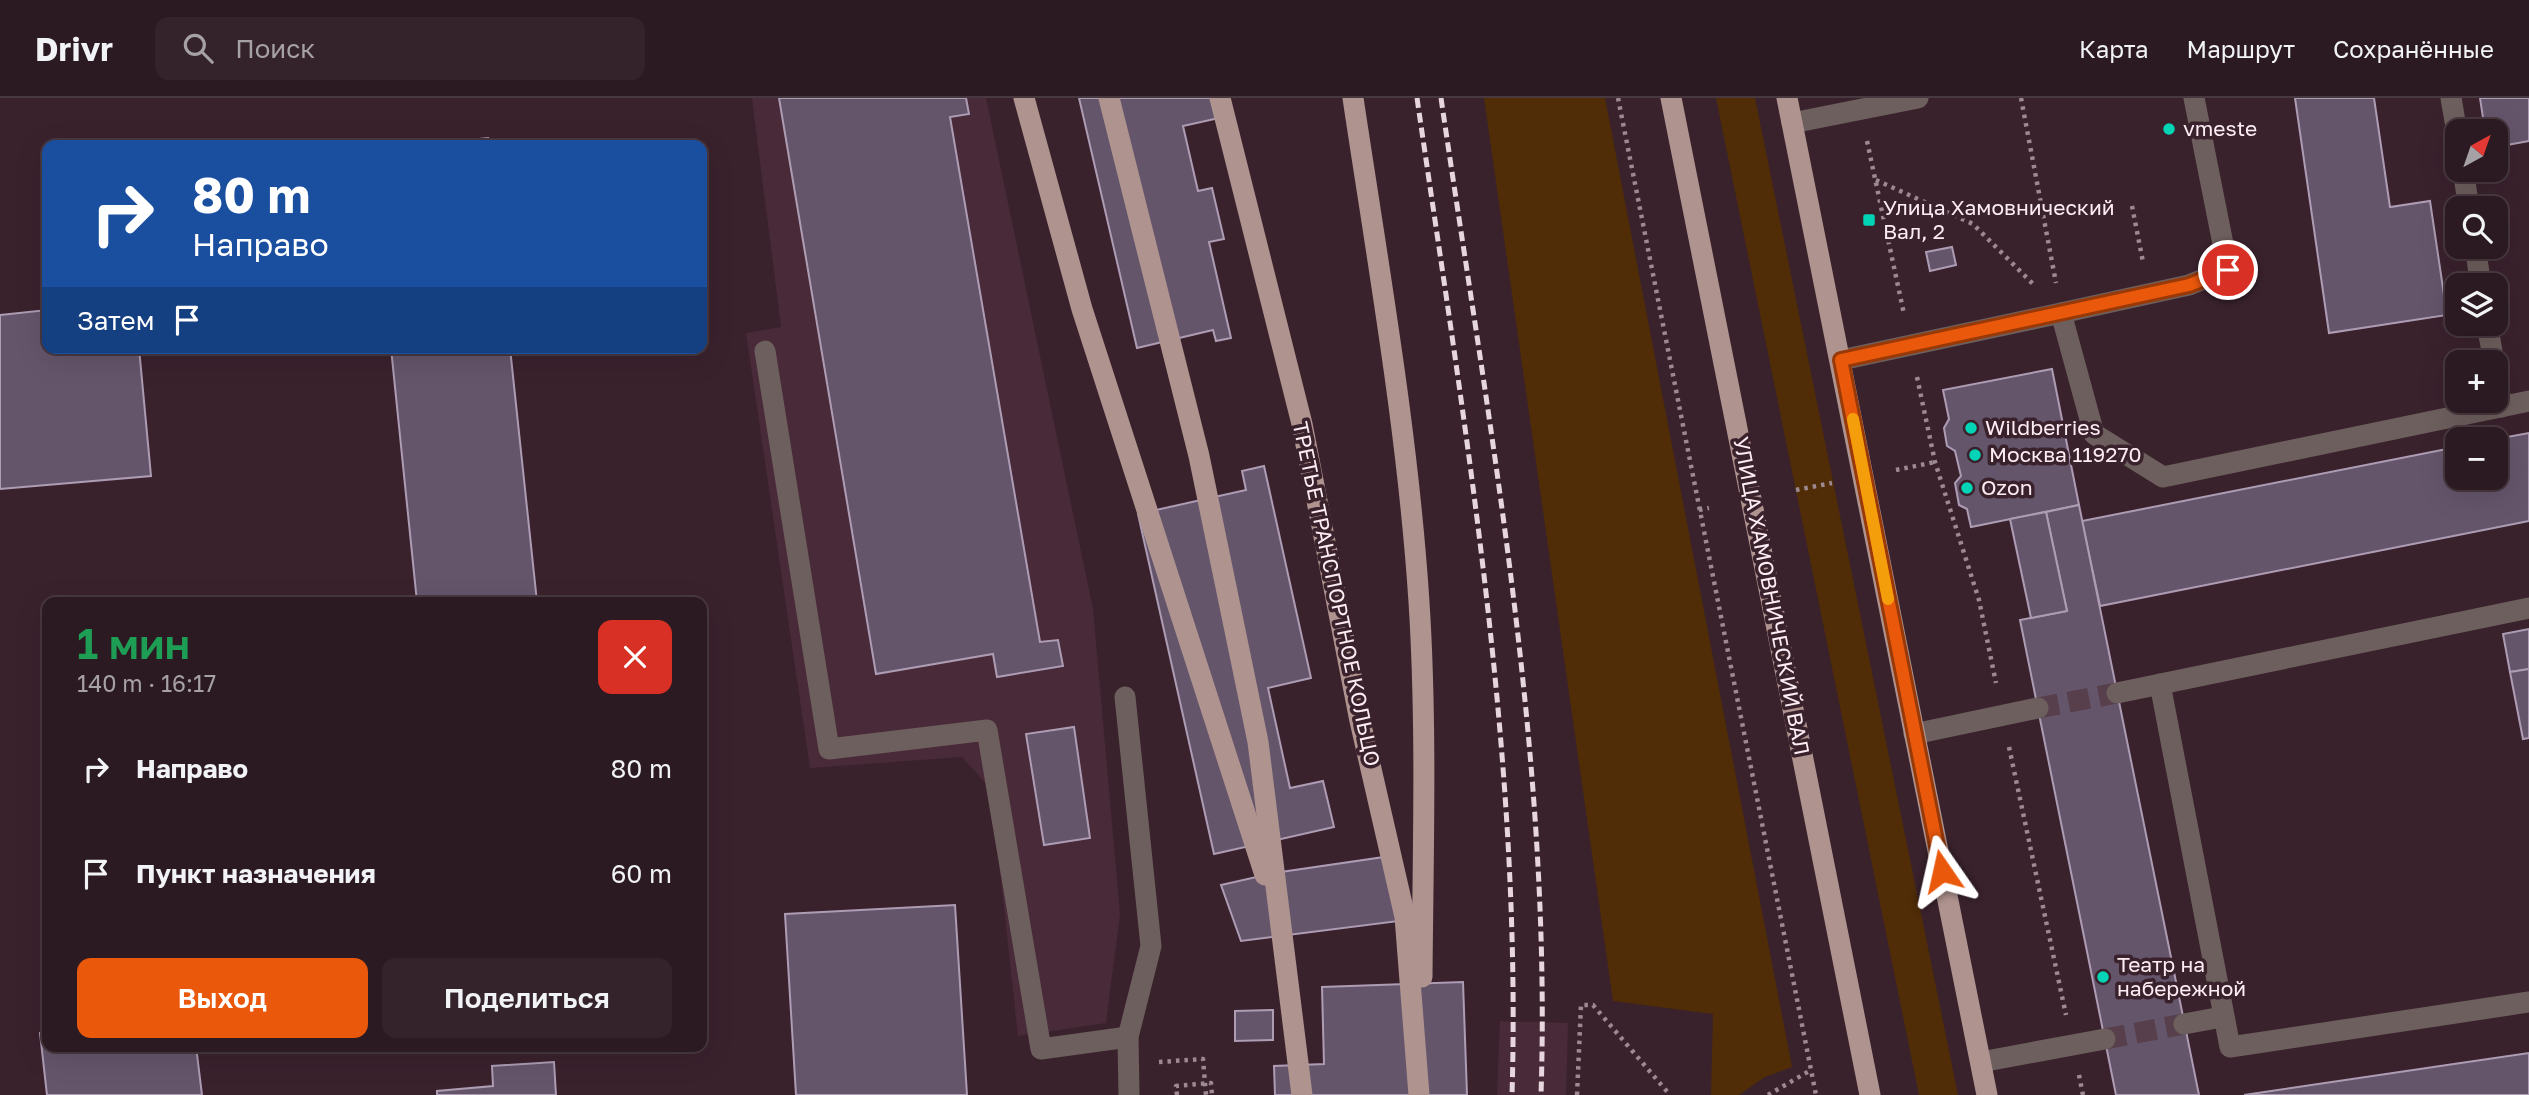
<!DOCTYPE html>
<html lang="ru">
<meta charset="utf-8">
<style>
:root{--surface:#2c1a22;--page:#34232a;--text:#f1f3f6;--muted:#a6a1a5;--line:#483840;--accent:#ea580c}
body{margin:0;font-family:"Golos Text",sans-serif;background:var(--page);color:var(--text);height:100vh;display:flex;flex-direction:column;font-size:26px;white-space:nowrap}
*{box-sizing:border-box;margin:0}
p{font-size:23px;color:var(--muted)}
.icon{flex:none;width:38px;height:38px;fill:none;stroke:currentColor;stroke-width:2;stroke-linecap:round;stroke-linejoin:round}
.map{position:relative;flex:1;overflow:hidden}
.sheet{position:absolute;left:42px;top:499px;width:665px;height:455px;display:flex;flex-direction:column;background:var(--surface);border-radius:14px;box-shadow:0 7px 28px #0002,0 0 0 2px var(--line)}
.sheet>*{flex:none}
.guide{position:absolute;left:42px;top:42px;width:665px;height:214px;border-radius:14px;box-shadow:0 7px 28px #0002,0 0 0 2px var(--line);background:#1a4fa0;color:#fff;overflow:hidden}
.needle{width:46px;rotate:40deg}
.buttons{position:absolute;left:2445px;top:21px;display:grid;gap:14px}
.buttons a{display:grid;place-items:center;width:63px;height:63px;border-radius:14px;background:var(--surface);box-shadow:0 7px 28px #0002,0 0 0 2px var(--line);font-size:35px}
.pin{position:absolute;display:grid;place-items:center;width:60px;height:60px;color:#fff;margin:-30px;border:4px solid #fff;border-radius:50%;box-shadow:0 2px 7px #0007}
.me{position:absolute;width:77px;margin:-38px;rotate:349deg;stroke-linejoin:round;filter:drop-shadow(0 0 5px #0008)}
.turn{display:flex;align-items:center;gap:24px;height:147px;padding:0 35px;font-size:32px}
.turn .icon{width:91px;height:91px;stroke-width:2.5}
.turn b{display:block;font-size:49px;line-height:60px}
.then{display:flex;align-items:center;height:66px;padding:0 35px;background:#0003;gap:14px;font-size:26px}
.round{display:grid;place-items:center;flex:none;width:74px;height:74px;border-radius:14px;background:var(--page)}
.head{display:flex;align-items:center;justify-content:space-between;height:119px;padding:0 35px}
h1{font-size:42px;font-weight:600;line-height:52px;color:#1e9e55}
.button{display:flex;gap:14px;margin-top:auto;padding:14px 35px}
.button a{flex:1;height:80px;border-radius:14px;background:var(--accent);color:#fff;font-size:28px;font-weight:600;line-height:80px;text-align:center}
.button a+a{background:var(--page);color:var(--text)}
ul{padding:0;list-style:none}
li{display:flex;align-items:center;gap:21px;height:105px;padding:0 35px}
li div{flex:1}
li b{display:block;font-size:26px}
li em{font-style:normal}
header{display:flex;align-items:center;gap:42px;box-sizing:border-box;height:98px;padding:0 35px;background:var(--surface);border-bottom:2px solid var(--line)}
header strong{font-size:33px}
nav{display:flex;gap:38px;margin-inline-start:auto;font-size:24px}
.search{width:490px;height:63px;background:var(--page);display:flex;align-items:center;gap:18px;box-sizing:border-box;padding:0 24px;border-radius:14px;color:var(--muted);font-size:26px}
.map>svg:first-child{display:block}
</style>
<header>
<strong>Drivr</strong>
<div class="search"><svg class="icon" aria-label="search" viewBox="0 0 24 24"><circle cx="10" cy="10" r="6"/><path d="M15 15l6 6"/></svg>Поиск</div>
<nav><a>Карта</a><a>Маршрут</a><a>Сохранённые</a></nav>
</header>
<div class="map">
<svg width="2529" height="997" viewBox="0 0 2529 997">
<rect width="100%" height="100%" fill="#3a222d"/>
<g fill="#482a38">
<path d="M752 0H986L1093 511 1120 816 1106 925 1018 938 991 691 962 659 810 670 746 235 781 229Z"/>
<path d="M1500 923 1568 925 1566 997H1497Z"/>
</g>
<g fill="#502c07">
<path d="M1484 0H1605L1792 969 1765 979 1739 997H1711L1713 916 1613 903Z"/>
<path d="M1716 0H1755L1958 997H1919Z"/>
</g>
<g fill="#65556b" stroke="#ad9cb4" stroke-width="2">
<path d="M779 0H966L969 16 950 19 1040 544 1058 542 1063 568 997 579 993 556 876 576Z"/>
<path d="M1079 0H1215L1219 20 1183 28 1198 93 1212 90 1224 141 1209 144 1231 240 1216 243 1213 232 1137 250Z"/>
<path d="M2295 0H2374L2390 109 2430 103 2447 217 2329 235Z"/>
<path d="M2480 0H2529V43L2496 49V33H2485Z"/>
<path d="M488 40 489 47H419Z"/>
<path d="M1952 149 1956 167 1930 173 1926 154Z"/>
<path d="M47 212V250H139L151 378 0 391V217Z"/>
<path d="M391 250H510L537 504H417Z"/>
<path d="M2052 271 2079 407 1971 429 1967 411 1959 407 1955 385 1961 378 1955 353 1947 348 1944 330 1949 321 1943 292Z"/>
<path d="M2529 335V423L2100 508 2082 423 2457 349V380H2496V341Z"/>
<path d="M1264 368 1311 580 1268 590 1290 690 1323 683 1334 729 1214 756 1138 416 1246 392 1242 373Z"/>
<path d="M2079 407 2199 997H2116L2020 522 2067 513 2046 414Z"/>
<path d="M2046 414 2067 513 2031 520 2010 421Z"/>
<path d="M2529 531V571L2510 574 2503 536Z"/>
<path d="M2529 571V640L2523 641 2510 574Z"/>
<path d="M1074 629 1090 740 1044 747 1026 636Z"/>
<path d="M1391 758 1399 823 1241 843 1221 787 1274 775Z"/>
<path d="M955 807 967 997H796L785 816Z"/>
<path d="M1463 884 1467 997H1275L1274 968 1324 966 1322 889Z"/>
<path d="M1273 912V942L1235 943V913Z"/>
<path d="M47 934V948H196L202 997H47L40 935Z"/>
<path d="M2529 955V997H2244L2447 967Z"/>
<path d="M554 964 556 997H437V993L493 988 492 968Z"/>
</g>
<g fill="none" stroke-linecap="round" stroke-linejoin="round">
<g stroke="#57404b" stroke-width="21" stroke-dasharray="21 10" stroke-linecap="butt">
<path d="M2038 610 2117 595"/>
<path d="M2105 941 2184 926"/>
</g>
<g stroke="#9d8991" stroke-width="4.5" stroke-dasharray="3.5 5" stroke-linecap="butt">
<path d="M1618 0 1816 997"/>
<path d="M2021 0 2056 185"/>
<path d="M1867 43 1904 216"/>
<path d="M1876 82 1973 126 2035 188"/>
<path d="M2132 108 2143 164"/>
<path d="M1917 279 1935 364 1979 502 1996 585"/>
<path d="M1896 372 1935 364"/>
<path d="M1796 392 1832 385"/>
<path d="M1699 412 1709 410"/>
<path d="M2009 649 2066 917"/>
<path d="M1159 964 1203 961 1206 997"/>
<path d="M2079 977 2083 997"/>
<path d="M1177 997 1176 988 1211 985 1212 997"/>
<path d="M1577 997 1581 907H1593L1670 997"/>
<path d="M1768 997 1811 972"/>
</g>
<g stroke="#6d5f5d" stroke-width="21">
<path d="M2451 0 2457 35"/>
<path d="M1792 25 1918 0"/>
<path d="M2463 72 2469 110"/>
<path d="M2475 149 2481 187"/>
<path d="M2061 215 2189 187 2228 171 2194 0"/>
<path d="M2487 226 2494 264"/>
<path d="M765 253 829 651 987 632 1041 951 1128 939"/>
<path d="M1841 262 2061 215 2094 336 2163 379 2529 303"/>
<path d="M2496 276 2502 309"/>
<path d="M2160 586 2230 949 2529 904"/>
<path d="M2117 595 2529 510"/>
<path d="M1125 599 1151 848 1128 939 1129 997"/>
<path d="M1914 636 2038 610"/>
<path d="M2184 926 2222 919"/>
<path d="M1981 964 2105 941"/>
</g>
<g stroke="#af938f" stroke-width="21">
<path d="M1024 0 1082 211 1265 777"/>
<path d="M1109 0 1199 358 1258 644 1302 997"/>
<path d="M1220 0 1302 326 1360 623 1405 819 1419 997"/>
<path d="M1353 0C1378 167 1408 335 1419 504 1427 629 1423 754 1422 879"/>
<path d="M1671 0 1870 997"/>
<path d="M1787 0 1987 997"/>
</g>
<g stroke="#e7d6dd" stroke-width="5" stroke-dasharray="10 5" stroke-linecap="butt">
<path d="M1417 0C1465 331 1522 662 1512 997"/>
<path d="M1441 0C1489 329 1552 663 1541 997"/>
</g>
</g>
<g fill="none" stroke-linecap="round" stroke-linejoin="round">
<g stroke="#983908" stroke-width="18">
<path id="route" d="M1942 773 1841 262 2189 187 2228 172"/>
</g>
<use href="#route" stroke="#ea580c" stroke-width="12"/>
<path stroke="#f59e0b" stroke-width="12" d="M1853 321 1888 501"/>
</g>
<g fill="#02d5b6" stroke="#3a222d" stroke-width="2.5">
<circle cx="2169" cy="31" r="7"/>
<rect x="1862" y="115" width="14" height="14" rx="3.5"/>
<circle cx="1971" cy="330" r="7"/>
<circle cx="1975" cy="357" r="7"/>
<circle cx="1967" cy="390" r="7"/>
<circle cx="2103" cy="879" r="7"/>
</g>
<g text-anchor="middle" stroke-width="7" stroke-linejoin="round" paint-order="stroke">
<g font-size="21" fill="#fdedf3" stroke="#3a222d" text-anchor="start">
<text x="2183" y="38">vmeste</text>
<text x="1883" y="117">Улица Хамовнический<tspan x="1883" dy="24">Вал, 2</tspan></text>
<text x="1985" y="337">Wildberries</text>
<text x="1989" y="364">Москва 119270</text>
<text x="1981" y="397">Ozon</text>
<text x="2117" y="874">Театр на<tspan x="2117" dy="24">набережной</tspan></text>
</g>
<g font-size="21" fill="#fdedf3" stroke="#3a222d">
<text transform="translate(1336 496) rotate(78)" y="7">ТРЕТЬЕ ТРАНСПОРТНОЕ КОЛЬЦО</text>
<text transform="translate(1771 498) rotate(79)" y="7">УЛИЦА ХАМОВНИЧЕСКИЙ ВАЛ</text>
</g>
</g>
</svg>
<div class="buttons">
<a><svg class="needle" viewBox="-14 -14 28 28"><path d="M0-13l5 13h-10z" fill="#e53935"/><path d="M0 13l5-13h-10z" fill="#a6a1a5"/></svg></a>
<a><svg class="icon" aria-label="search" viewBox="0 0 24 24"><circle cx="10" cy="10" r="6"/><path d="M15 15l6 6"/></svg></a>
<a><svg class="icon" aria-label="layers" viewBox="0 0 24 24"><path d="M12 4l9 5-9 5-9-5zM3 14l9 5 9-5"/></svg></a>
<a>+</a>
<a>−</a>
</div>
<div class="pin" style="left:2228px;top:172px;background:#d93025"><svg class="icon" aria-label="arrive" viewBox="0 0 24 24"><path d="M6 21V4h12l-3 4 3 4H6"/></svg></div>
<svg class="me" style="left:1942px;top:773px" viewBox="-20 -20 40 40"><path d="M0-17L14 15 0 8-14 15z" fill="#ea580c" stroke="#fff" stroke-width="4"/></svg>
<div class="guide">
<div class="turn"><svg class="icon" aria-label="right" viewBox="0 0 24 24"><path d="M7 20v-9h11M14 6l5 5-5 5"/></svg><div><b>80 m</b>Направо</div></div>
<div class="then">Затем<svg class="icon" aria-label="arrive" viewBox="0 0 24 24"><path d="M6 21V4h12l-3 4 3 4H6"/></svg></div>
</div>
<section class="sheet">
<div class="head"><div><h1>1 мин</h1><p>140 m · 16:17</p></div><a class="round" style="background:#d93025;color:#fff"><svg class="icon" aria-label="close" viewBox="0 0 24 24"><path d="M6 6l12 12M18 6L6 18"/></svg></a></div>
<ul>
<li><svg class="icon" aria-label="right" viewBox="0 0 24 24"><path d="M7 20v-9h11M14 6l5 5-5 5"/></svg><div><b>Направо</b></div><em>80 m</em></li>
<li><svg class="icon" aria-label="arrive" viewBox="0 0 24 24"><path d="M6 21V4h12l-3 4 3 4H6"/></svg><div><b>Пункт назначения</b></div><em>60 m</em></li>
</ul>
<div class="button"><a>Выход</a><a>Поделиться</a></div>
</section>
</div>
